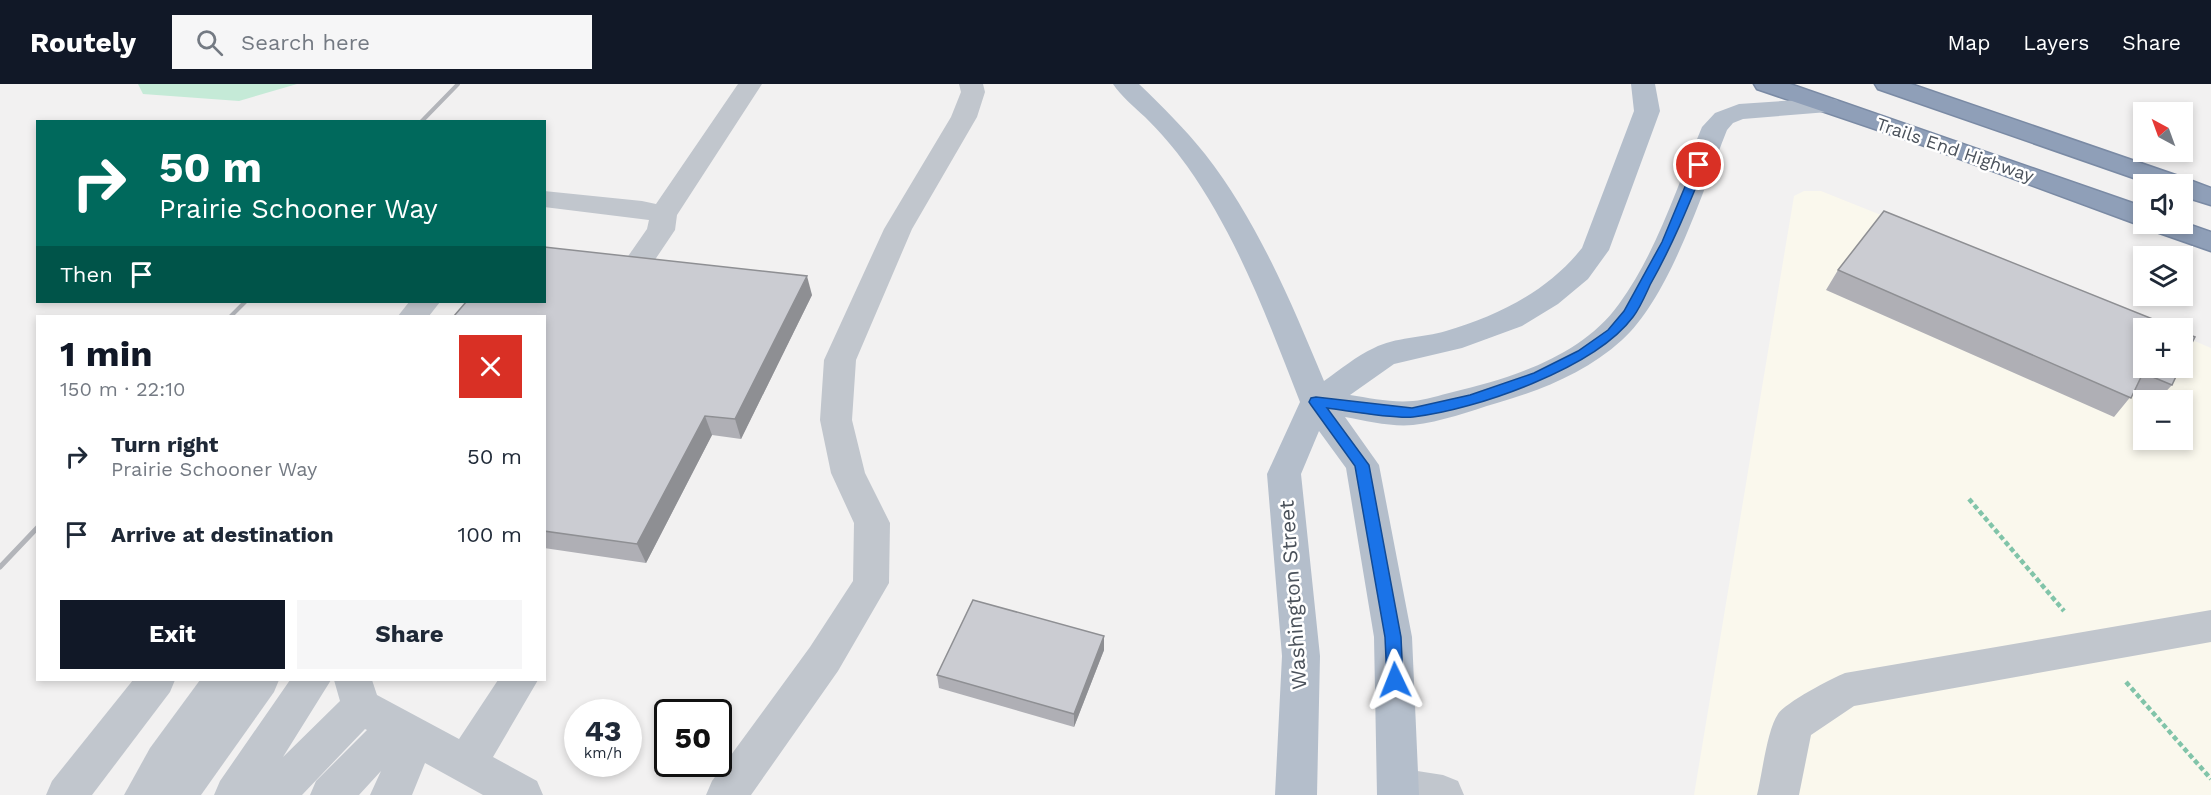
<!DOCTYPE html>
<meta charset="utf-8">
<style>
:root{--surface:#fff;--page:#f6f6f7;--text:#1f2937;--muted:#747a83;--accent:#111827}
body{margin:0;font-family:"Work Sans",sans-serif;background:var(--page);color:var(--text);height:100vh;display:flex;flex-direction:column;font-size:22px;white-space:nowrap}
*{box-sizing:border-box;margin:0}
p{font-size:20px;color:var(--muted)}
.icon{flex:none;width:33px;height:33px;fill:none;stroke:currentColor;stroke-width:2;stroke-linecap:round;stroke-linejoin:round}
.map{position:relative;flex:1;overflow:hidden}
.sheet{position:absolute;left:36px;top:231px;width:510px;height:366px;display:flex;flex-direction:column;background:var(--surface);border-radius:0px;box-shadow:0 3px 9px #0003}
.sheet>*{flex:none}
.guide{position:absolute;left:36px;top:36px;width:510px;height:183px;border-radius:0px;box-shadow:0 3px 9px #0003;background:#00695c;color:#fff;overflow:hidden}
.needle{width:39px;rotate:319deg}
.fabs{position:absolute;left:2133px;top:18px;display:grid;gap:12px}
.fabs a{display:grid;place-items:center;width:60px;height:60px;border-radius:0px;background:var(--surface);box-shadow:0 3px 9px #0003;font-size:30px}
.speed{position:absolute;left:564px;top:615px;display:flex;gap:12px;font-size:30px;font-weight:700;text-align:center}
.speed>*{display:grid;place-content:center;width:78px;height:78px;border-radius:50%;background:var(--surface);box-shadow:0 3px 9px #0003;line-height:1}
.speed small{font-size:15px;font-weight:400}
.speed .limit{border:3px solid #111;border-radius:9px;background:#fff;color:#111}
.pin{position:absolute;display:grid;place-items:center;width:51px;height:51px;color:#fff;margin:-26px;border:3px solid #fff;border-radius:50%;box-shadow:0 2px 6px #0007}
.me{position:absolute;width:66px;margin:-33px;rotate:358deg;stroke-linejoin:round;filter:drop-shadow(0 0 4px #0008)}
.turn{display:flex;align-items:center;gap:21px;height:126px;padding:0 24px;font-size:27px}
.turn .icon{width:78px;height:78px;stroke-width:2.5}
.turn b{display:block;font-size:42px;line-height:51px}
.then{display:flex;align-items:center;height:57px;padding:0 24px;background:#0003;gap:12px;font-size:22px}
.round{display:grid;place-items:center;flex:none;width:63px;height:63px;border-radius:0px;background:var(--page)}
.headline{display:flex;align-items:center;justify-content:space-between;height:102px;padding:0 24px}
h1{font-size:36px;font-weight:700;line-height:45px;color:var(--accent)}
.button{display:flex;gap:12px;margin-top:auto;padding:12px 24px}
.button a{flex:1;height:69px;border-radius:0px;background:var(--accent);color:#fff;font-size:24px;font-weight:700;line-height:69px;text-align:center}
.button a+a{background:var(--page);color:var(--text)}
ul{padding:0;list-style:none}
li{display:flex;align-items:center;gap:18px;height:78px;padding:0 24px}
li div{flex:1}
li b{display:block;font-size:22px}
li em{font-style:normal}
header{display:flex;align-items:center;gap:36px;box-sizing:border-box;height:84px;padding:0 30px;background:var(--accent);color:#fff}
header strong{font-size:28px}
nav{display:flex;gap:33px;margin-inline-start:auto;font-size:21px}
.search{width:420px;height:54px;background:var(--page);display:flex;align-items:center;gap:15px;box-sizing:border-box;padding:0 21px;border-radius:0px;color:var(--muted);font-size:22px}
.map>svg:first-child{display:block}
</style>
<header>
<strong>Routely</strong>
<div class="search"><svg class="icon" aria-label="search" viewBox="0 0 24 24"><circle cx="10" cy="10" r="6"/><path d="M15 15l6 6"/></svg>Search here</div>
<nav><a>Map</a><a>Layers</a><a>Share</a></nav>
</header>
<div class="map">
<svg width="2211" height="711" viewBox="0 0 2211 711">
<rect width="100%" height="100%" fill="#f2f1f1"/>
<path fill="#faf8ed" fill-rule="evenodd" d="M1804 107H1821L2163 244H2144V284H2182L2183 252 2211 264V711H1694L1794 112ZM2144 316H2182V356H2144Z"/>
<path fill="#c5ead7" d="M138 0H297L239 17 143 10Z"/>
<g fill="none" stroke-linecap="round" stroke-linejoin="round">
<g stroke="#7a8aa4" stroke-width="3">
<g id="highway">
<path d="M1754 0H1790L2144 123V140L2182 138 2211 148V167L2151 146 2148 141 2134 139 1922 61 1757 5Z"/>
<path d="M1875 0H1911L2184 94 2211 104V121L2182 112V100H2151L1878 5Z"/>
</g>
</g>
<g stroke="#81c4a9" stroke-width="4.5" stroke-dasharray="5 3" stroke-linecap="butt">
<path d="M1969 415 2064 527"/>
<path d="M2126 598 2211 695"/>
</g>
<g fill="#c1c6cd" fill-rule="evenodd">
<path d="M738 0H762L677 131 675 146 640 198 630 200 620 198 615 191 647 145 649 136 544 123V107L642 117 656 120Z"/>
<path d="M959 0H983L985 8 977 33 912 145 856 276 852 336 865 389 890 439 889 499 838 587 751 711H706L712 697 810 563 853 497 854 439 831 389 820 336 824 276 884 145 951 33 961 8Z"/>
<path d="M409 218H440L429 232H398Z"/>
<path d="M2211 526V558L1854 622 1811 651 1799 711H1757C1762 691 1767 646 1778 630 1785 619 1832 594 1845 589Z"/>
<path d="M133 596H175L170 608 92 711H46L52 697Z"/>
<path d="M200 596H279L274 608 201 711H124L150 664Z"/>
<path d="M290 596H331L283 673 340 617 334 596H372L377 611 459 655 498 596H538L493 673 537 697 543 711H483L425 679 412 711H370L381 687 359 711H310L316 697 367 646 365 645 302 711H214L220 697Z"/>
<path d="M1398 684 1443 691 1458 697 1464 711H1381L1377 703 1383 689Z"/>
</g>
<path fill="#b4becb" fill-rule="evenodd" d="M1113 0H1139C1162 22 1185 45 1205 70 1258 138 1291 218 1324 297 1340 286 1356 272 1374 264 1395 253 1423 254 1446 247 1498 232 1548 207 1582 164L1634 27 1631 0H1655L1660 27 1609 166 1588 195 1558 220 1522 242 1462 264 1394 280 1350 311C1370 314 1392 319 1413 317 1426 316 1440 311 1453 308 1512 294 1582 272 1619 220 1657 168 1677 102 1702 43L1715 29 1739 20 1828 14 1837 16 1840 21 1837 26 1828 28 1743 35 1733 39 1727 46C1703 106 1670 213 1622 256 1587 288 1542 306 1497 319 1470 327 1441 338 1413 341 1391 343 1367 337 1345 333L1379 381 1412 553 1419 711H1377L1374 553 1346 384 1319 347 1301 390 1320 572 1317 711H1275L1282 572 1267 390 1300 318C1268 236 1238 154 1187 82 1175 65 1160 48 1145 33 1134 23 1121 12 1113 0Z"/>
<use href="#highway" fill="#8f9fb8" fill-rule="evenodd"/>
<g stroke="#b3b5ba" stroke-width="4">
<path d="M421 38 458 0"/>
<path d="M231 232 245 218"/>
</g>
<path stroke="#b3b5ba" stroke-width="5" d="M0 483 38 443"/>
</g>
<g fill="#afafb5">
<path d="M1884 127 2172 301 2158 316H2144L2132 311 2114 333 1826 206 1838 186Z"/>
<path d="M812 211 741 355 712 351 646 479 544 464V232Z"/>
<path d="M1104 552V566L1074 643 939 604 937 591Z"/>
</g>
<g fill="#8e8f93">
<path d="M807 192 812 211 741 355 735 335Z"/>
<path d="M705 332 712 351 646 479 637 460Z"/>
<path d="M1104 552V566L1074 643V630Z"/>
</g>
<g fill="#cbccd2" stroke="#8e8f93" stroke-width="1.5">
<path d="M1884 127 2175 244H2144V284H2180L2172 301 2143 289 2131 314 1838 186Z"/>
<path d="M544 163 807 192 735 335 705 332 637 460 544 447V232H454L466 218H544Z"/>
<path d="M2182 248 2195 253 2182 279Z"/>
<path d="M973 516 1104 552 1074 630 937 591Z"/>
</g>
<path fill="#1a73e8" stroke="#114b97" stroke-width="1.5" d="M1699 78 1705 81C1688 123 1672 162 1650 201 1645 212 1640 224 1633 233 1595 284 1476 326 1413 333 1393 335 1350 327 1327 324L1369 381 1401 553 1403 596 1400 601 1395 603 1389 601 1387 596 1385 553 1355 382 1311 321 1309 318 1311 314 1316 313 1412 324 1470 311 1534 289 1578 267 1608 246 1624 227 1662 158 1694 81Z"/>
<g text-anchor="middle" stroke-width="5" stroke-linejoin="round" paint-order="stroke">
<g font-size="18" fill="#4b525b" stroke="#fff">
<text transform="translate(1955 66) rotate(19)" y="6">Trails End Highway</text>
</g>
<g font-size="21" fill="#4b525b" stroke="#fff">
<text transform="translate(1293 511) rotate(-94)" y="7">Washington Street</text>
</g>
</g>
</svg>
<div class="fabs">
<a><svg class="needle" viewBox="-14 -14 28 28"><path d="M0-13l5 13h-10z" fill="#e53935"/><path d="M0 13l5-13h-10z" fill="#747a83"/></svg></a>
<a><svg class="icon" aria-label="sound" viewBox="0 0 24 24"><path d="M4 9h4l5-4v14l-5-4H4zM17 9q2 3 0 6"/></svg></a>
<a><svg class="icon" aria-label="layers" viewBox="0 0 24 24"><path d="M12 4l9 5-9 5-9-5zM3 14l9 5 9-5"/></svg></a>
<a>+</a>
<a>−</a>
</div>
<div class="speed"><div>43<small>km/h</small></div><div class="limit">50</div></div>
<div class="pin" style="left:1699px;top:81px;background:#d93025"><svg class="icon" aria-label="arrive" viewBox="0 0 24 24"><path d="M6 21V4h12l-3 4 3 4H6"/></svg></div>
<svg class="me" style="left:1395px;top:596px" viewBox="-20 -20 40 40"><path d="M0-17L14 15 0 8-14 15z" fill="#1a73e8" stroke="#fff" stroke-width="4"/></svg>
<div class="guide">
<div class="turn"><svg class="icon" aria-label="right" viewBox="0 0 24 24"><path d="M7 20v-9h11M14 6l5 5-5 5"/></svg><div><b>50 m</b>Prairie Schooner Way</div></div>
<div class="then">Then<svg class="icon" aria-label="arrive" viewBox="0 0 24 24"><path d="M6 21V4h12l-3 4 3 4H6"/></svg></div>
</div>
<section class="sheet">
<div class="headline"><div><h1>1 min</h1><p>150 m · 22:10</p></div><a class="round" style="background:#d93025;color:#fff"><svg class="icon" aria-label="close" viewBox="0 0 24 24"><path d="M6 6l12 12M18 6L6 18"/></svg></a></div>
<ul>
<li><svg class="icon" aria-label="right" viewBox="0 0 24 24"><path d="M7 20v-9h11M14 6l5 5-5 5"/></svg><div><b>Turn right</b><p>Prairie Schooner Way</p></div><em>50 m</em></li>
<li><svg class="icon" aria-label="arrive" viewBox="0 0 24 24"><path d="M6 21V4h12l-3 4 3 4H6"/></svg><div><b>Arrive at destination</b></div><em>100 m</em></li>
</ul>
<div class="button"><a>Exit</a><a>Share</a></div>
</section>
</div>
